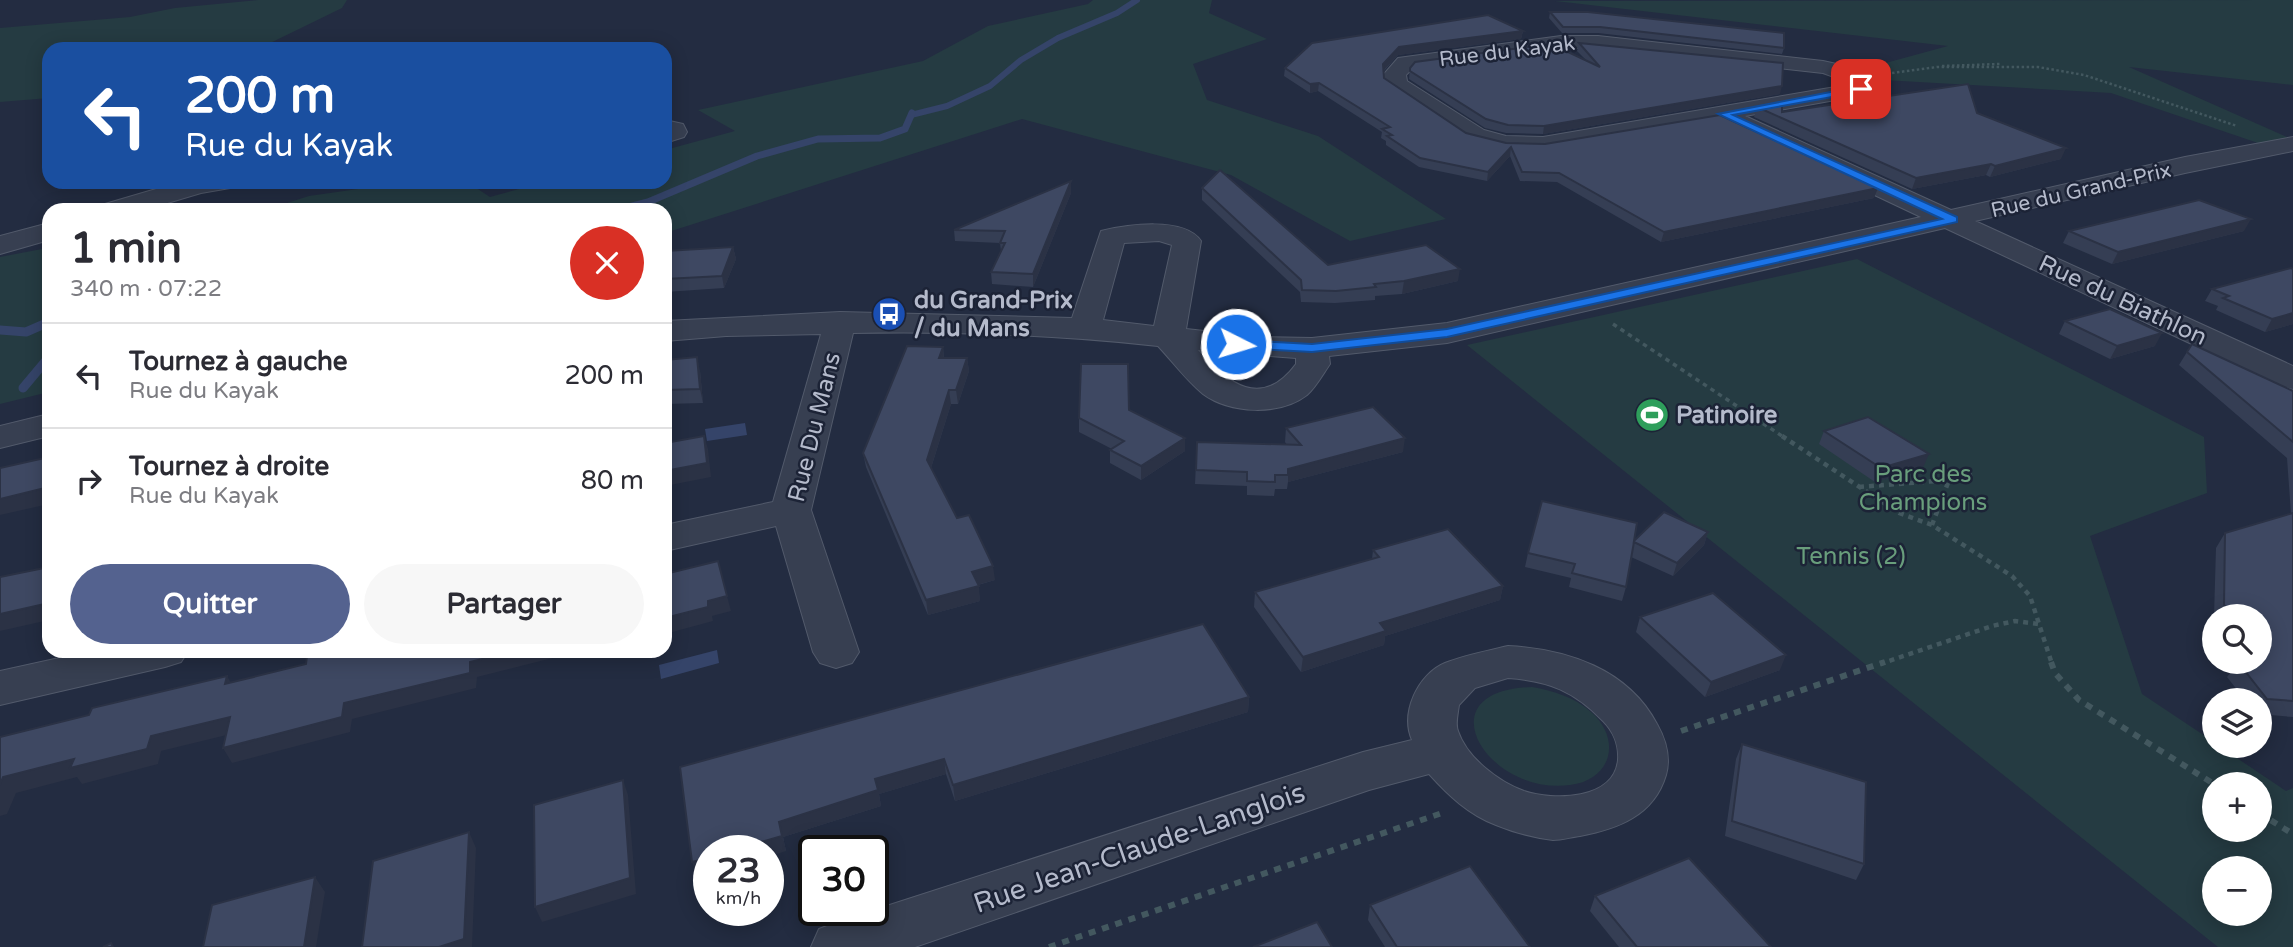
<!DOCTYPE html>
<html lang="fr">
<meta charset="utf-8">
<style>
:root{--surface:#fff;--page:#f7f7f7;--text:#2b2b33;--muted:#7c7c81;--line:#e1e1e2;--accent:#54628f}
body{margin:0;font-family:"Varela Round",sans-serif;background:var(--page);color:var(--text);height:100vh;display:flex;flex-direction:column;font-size:26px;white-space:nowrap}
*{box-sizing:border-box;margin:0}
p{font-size:23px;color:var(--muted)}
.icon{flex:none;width:38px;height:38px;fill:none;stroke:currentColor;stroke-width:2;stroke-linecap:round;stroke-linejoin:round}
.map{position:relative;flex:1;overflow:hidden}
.details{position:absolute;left:42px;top:203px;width:630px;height:455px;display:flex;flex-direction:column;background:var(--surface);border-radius:21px;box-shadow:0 4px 18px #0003}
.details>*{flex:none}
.banner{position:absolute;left:42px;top:42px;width:630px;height:147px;border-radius:21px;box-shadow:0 4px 18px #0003;background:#1a4fa0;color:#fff;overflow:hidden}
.buttons{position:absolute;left:2202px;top:604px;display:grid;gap:14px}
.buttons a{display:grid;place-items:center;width:70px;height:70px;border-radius:50%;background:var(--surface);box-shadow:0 4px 18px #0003;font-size:35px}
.speed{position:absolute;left:693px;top:835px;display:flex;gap:14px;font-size:35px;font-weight:700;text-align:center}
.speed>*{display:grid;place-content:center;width:91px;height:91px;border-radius:50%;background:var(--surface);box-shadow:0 4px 18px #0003;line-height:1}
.speed small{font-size:18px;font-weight:400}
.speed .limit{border:4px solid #111;border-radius:10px;background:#fff;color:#111}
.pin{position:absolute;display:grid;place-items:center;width:60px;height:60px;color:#fff;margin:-30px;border-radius:14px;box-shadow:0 4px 10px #0006}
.me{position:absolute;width:77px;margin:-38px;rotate:95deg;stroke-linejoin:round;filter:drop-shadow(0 0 5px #0008)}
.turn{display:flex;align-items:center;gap:24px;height:147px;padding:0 28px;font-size:32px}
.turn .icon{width:91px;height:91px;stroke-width:2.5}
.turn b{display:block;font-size:49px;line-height:60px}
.round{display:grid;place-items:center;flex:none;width:74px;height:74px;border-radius:37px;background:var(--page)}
.headline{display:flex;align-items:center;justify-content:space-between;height:119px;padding:0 28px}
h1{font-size:42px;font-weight:700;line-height:52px}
.button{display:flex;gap:14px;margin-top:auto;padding:14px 28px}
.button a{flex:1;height:80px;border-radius:42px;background:var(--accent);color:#fff;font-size:28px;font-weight:700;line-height:80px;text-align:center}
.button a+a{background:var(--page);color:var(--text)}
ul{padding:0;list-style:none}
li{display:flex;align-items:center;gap:21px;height:105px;padding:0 28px;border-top:2px solid var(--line)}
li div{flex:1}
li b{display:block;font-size:26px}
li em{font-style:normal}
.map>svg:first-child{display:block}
</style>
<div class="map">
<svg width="2293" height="947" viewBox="0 0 2293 947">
<rect width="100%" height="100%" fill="#232c41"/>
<g fill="#253b42" fill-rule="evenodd">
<path d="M258 0H347L342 8 258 49H49V98L0 102V28L130 17 175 8Z"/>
<path d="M1093 0H1212L1209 13 1267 39 1193 64 1207 100 1318 136 1446 219 1350 241 1231 175 1022 119 665 233V210H265L309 196 407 182H467L490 197 545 182H665V150L735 131 698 110 923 61 988 26 1088 4Z"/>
<path d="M2293 0V85L2129 67 2289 138 2258 143 2111 93 1883 80 1860 70 1948 46 1555 1Z"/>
<path d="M42 249 49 253V392L0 404V257Z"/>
<path d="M1857 259 2204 437 2207 493 2090 536 2142 694 2214 742V746H2219L2286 791 2293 788V947H2218L1467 345ZM2214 784H2259V830H2214ZM2214 868H2259V914H2214Z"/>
<path d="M1532 687C1554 691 1574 697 1591 712 1622 739 1612 780 1570 785 1487 796 1422 690 1532 687Z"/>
</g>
<g fill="#354469">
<path d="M745 423 747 435 707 441 705 429Z"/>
<path d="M717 650 719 663 661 679 659 665Z"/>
</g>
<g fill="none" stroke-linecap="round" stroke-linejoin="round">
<path stroke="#354469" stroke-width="6" d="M911 115 947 106 990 86 1021 60 1058 38 1117 13 1137 0"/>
<path stroke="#354469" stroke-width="7" d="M617 210 648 202 757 156 818 139 880 138 905 129 912 113"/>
<g stroke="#354469" stroke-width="9">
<path d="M0 330 26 332 49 322"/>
<path d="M23 388 49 357"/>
</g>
<g stroke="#525a6b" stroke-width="2">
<g id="minor">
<path d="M1561 36H1598L1823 61 1859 69 1877 83 1869 94 1745 116 1951 210 2185 157 2293 137V151L2185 173 1975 221 2293 366V389L2281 386 1945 228 1447 343 1329 356 1330 364C1323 374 1316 387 1307 395 1280 416 1230 414 1203 394 1186 380 1173 362 1158 346 1057 335 955 331 853 333L811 510 859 652 852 663 836 668 820 663 813 652 776 526 665 551V525L773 502 821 334 726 336 665 341V321L840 312 1072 318 1101 231C1126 225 1184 216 1201 241L1186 329 1259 337 1312 338 1447 323 1921 217 1718 121 1543 151 1505 150 1466 140 1385 84 1384 74 1398 58ZM1561 48H1598L1823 73 1853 84 1543 137 1506 136 1484 130 1407 81 1406 75 1413 68ZM1159 241 1172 245 1154 326 1103 320 1124 243ZM1198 350 1296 358V364C1262 410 1228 384 1198 350Z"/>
<path d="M665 120 683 124 687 132 684 137 665 143Z"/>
<path d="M180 182H234L230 188 201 193 144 210H101L105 204Z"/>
<path d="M49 223V240L0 254V236Z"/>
<path d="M49 414V436L0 448V426Z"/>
<path d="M1508 646C1567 649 1628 669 1657 724 1666 740 1671 757 1666 775 1654 816 1617 829 1580 836 1571 837 1562 840 1553 840 1535 838 1513 832 1496 825 1469 815 1448 795 1429 774L1369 790 915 947H811L819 929 840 921 1363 752 1412 740C1400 713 1418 674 1445 663 1465 655 1487 651 1508 646ZM1508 678C1549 681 1574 691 1603 721 1613 731 1619 745 1618 760 1614 800 1554 801 1524 791 1499 782 1467 758 1458 731 1455 724 1458 713 1459 705L1475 688Z"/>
<path d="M91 651H188L181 662 165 667 0 705V671Z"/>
</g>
</g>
<g stroke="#43585f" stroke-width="2.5" stroke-dasharray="2.5 2.5" stroke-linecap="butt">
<path d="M1942 66 2000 64"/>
<path d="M1892 73 1937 67H2038L2084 75 2237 126"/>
</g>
<path stroke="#43585f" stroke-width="3.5" stroke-dasharray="4.5 4.5" stroke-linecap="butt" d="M1613 324 1785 438"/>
<g stroke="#43585f" stroke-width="4.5" stroke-dasharray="5 5" stroke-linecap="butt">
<path d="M1782 436 1899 513 1932 525 2012 576 2030 596 2052 664"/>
<path d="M1859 487 1949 480 1972 474"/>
<path d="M1932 525 1949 480"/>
<path d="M1880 664 1992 626 2015 621 2038 624"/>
</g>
<g stroke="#43585f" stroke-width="6" stroke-dasharray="7 7" stroke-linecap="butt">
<path d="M2051 662 2055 673 2079 700 2214 784"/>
<path d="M1681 731 1885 662"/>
<path d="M2259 813 2293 834"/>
<path d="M1049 947 1442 813"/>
</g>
<use href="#minor" fill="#373f51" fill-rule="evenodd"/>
</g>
<g fill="#353e54">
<path d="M1550 12 1784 48 1782 54 1598 33H1562L1549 18Z"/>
<path d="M1523 31 1521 39 1398 55 1384 71V78L1466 133 1506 143 1874 198 1661 242 1557 182 1520 181 1510 156 1487 181 1419 167 1386 145V141L1381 138 1382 132 1318 91 1310 93 1284 76 1285 68Z"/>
<path d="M1579 43 1780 94 1543 134 1506 133 1485 128 1409 79 1410 68 1586 60 1577 51Z"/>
<path d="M1757 107 1782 112 1977 113 2061 159 1990 177 1986 175 1912 189 1754 117Z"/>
<path d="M1071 181V193L1033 287 992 284 991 272 1001 251 1000 243 955 241 954 230Z"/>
<path d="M1202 188 1328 265 1458 281 1402 294 1375 296V300L1335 303 1301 302 1300 292 1202 200Z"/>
<path d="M2069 231H2244L2112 264 2063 243Z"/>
<path d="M733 247 736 259 724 288 665 292V251Z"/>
<path d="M2293 269V324L2265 332 2216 310 2218 306 2205 301 2212 289Z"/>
<path d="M2065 321 2155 346 2110 359 2059 334Z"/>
<path d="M943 347 944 358H967L969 371 958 404H951L931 468 957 518 995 580 978 585 980 601 928 615 866 467 863 453Z"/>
<path d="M2187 352 2293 391V717L2259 714V700H2245L2227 677 2231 672 2223 662H2259V616H2214L2216 548 2225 533 2291 514 2287 458 2179 365Z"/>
<path d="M665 360 700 371 703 403 665 404Z"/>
<path d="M1129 410 1185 438V451L1141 480 1110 463V450L1112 449 1079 432V418Z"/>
<path d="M1286 428 1403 452 1288 482 1287 489H1275L1274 496 1247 495V486L1195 484 1197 442 1287 445 1285 442Z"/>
<path d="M1824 431 1923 468 1875 482 1819 444Z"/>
<path d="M1708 532 1704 545 1673 576 1631 557 1626 587 1622 601 1569 587 1571 578 1525 567 1528 553Z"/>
<path d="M1373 550 1503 586 1500 600 1385 636 1384 645 1301 672 1254 607 1255 592 1372 559Z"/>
<path d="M1640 617 1780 670 1705 697 1636 632Z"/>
<path d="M1249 697 1248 712 955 801 946 774 879 794 881 806 783 837 786 851 709 850V874L698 878 680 767Z"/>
<path d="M1742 744 1864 864 1856 880 1725 836 1736 759Z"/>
<path d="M1595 896 1771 947H1619L1590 911Z"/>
<path d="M1370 905 1530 947H1385L1368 920Z"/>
</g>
<g fill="#2b3245">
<path d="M1523 31 1521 39 1398 55 1382 72 1383 64 1399 47Z"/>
<path d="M1319 83 1318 91 1310 93V84Z"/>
<path d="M1782 86 1780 94 1543 134 1544 126Z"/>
<path d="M1511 147 1510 156 1487 181 1488 172Z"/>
<path d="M2066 148 2061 159 1990 177 1995 166Z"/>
<path d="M1991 164 1986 175 1912 189 1916 178Z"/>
<path d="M1071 181V193L1033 287V274Z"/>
<path d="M1878 188 1874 198 1661 242 1664 232Z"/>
<path d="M2251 219 2244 231 2112 264 2118 252Z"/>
<path d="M733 247 736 259 724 288 722 276Z"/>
<path d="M1460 269 1458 281 1402 294 1404 281Z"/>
<path d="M2293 313V324L2265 332 2272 319Z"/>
<path d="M2162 333 2155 346 2110 359 2117 346Z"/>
<path d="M943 347 944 360 939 358Z"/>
<path d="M697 357 700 371 703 403 700 389Z"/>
<path d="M967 358 969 371 958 404 956 390Z"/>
<path d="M949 390 951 404 929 474 927 460Z"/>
<path d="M704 436 708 449 711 477 665 486V471Z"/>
<path d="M1185 438V451L1141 480V466Z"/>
<path d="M1405 438 1403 452 1288 482V469Z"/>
<path d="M1929 454 1923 468 1875 482 1881 468Z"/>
<path d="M49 476V504L0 515V499Z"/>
<path d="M1708 532 1704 545 1673 576 1677 563Z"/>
<path d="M993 566 995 580 973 586 972 572Z"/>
<path d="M979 586 980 601 928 615 926 600Z"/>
<path d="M1503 586 1500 600 1385 636 1384 645 1301 672 1303 657 1380 623Z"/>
<path d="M727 596 731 611 712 616 713 621 665 634V618L708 601Z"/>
<path d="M49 603V620L0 631V614Z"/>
<path d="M514 651H580L477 677 476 688 352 719 350 732 232 763 223 748 344 703 470 662Z"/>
<path d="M1786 655 1780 670 1705 697 1711 682Z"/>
<path d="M227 676 236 691 225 684Z"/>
<path d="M1249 697 1248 712 955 801 953 785Z"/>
<path d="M230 717 239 732 161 751 158 764 82 784 77 777 16 793 7 814 0 816V785L3 777 74 759 151 736Z"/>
<path d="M944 759 946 774 879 794 881 806 783 837 786 851 768 857V850H733L779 822 875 779Z"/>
<path d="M623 780 628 795 636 894 542 922 535 907Z"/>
<path d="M469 832 476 848 472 947H439Z"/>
<path d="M709 858V874L698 878 692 862Z"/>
<path d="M315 877 325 892 316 947H304Z"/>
</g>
<g fill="#3e4862" stroke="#2b3245" stroke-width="2">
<path d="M1550 12H1588L1784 33V48L1600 27H1563Z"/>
<path d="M1488 15 1523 31 1399 47 1383 64 1384 78 1466 133 1506 143 1545 144 1720 115 1878 188 1664 232 1559 173 1522 172 1511 147 1488 172 1420 158 1387 136 1392 135 1382 129 1390 127 1319 83 1310 84 1285 68 1312 43Z"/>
<path d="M1579 43 1783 63 1782 86 1544 126 1508 125 1486 119 1410 71V68L1415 62 1551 44 1600 67Z"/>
<path d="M1968 84 1977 113 2066 148 1995 166 1991 164 1916 178 1757 107 1782 102V112Z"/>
<path d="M1220 170 1328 265 1426 245 1460 269 1404 281 1374 284 1376 287 1336 291 1302 290 1301 280 1202 188Z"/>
<path d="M1071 181 1033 274 991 272 1005 243H1000L1005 231 954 230Z"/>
<path d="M2199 200 2251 219 2118 252 2069 231Z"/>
<path d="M733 247 722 276 665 279V251Z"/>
<path d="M2291 268 2293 269V313L2272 319 2223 298 2229 296 2212 289Z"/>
<path d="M2110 309 2162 333 2117 346 2065 321Z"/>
<path d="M2192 344 2293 391V442L2187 352Z"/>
<path d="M907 346 943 347 939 358H967L956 390H949L927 460 957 518 969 515 993 566 972 572 979 586 926 600 863 453Z"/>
<path d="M697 357 700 389 665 390V360Z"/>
<path d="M1081 364H1128L1129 410 1185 438 1141 466 1110 450 1124 441 1079 418Z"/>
<path d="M1373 407 1405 438 1288 469V475H1275V482L1247 481V472L1196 470 1197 442 1301 445 1286 428Z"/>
<path d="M1868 417 1929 454 1881 468 1824 431Z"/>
<path d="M704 436 707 463 665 471V443Z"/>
<path d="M49 457V476L45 488 0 499V468Z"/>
<path d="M1542 501 1637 523 1634 541 1664 512 1708 532 1677 563 1634 542 1626 587 1572 573 1575 564 1528 553Z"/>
<path d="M2293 513V701L2267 699 2238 662 2246 663 2245 662H2259V616H2233L2224 605 2225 533Z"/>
<path d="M1448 529 1503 586 1380 623 1386 631 1303 657 1255 592 1379 557 1373 550Z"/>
<path d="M718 561 727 596 708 601V607L665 618V574Z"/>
<path d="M49 567V603L0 614V577Z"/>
<path d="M1713 593 1786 655 1711 682 1640 617Z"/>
<path d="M1203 624 1249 697 953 785 944 759 875 779 878 790 779 822 782 836 733 850H709V858L692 862 680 767Z"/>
<path d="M329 651H514L470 662V673L344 703 342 717 223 748 230 717 151 736 147 749 70 768 74 759 3 777 0 785V737L89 715 92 708 227 676 225 684 306 664 307 656Z"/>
<path d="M1742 744 1866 782 1864 864 1732 821Z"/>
<path d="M623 780 630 878 535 907 534 805Z"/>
<path d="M469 832 464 939 439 947H362L373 861Z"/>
<path d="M1689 858 1771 947H1637L1595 896Z"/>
<path d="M1470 866 1530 947H1397L1370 905Z"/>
<path d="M315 877 304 947H203L212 905Z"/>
<path d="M1317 922 1332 947H1253Z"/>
<path d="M111 943 113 947H103Z"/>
</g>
<path fill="#1a73e8" stroke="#114b97" stroke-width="2" d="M1861 86 1866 89 1865 91 1733 115 1957 217V222L1447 337 1312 352 1236 348 1229 344 1236 340 1312 344 1447 329 1942 219 1718 114Z"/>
<defs>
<g id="bus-disc" transform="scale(1.75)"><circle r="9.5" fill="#1a4fb4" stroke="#1c2336"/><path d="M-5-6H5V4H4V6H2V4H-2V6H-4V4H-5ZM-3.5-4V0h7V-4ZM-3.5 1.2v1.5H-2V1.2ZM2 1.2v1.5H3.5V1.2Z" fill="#fff"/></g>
<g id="stadium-disc" transform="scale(1.75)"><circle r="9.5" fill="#2e9e5b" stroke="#1c2336"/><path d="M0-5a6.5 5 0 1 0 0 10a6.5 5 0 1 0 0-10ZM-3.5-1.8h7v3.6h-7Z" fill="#fff"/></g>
</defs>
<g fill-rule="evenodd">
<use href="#bus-disc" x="889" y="314"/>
<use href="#stadium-disc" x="1652" y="415"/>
</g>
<g text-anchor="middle" stroke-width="5" stroke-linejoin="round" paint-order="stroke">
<g font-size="21" fill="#b4bacb" stroke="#1c2336">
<text transform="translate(1507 51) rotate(-7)" y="7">Rue du Kayak</text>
<text transform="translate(2081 190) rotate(-13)" y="7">Rue du Grand-Prix</text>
</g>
<g font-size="24" font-weight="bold" fill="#b4bacb" stroke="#1c2336" text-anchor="start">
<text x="914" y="308">du Grand-Prix<tspan x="914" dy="28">/ du Mans</tspan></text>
<text x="1676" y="423">Patinoire</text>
</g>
<g font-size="24" fill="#b4bacb" stroke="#1c2336">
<text transform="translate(2123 300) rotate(25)" y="8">Rue du Biathlon</text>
<text transform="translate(814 427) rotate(-76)" y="8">Rue Du Mans</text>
</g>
<g font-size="24" fill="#699e7c" stroke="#1c2336">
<text x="1923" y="482">Parc des<tspan x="1923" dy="28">Champions</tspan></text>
<text x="1851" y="564">Tennis (2)</text>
</g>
<g font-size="28" fill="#b4bacb" stroke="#1c2336">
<text transform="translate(1139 847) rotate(-19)" y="10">Rue Jean-Claude-Langlois</text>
</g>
</g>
</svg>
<div class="buttons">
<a><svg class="icon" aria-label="search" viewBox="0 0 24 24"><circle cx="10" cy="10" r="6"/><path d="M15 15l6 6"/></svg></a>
<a><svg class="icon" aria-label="layers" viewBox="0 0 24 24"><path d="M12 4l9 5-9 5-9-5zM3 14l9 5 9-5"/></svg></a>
<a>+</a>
<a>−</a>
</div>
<div class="speed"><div>23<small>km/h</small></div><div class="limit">30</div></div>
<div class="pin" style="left:1861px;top:89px;background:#d93025"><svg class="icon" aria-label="arrive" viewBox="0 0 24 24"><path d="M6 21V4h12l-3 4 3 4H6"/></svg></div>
<svg class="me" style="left:1236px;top:344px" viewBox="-20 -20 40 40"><circle r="17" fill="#1a73e8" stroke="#fff" stroke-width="3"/><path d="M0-11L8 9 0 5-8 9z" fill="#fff"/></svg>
<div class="banner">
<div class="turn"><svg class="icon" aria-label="left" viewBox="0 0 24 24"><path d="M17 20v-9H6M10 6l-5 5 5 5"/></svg><div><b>200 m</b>Rue du Kayak</div></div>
</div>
<section class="details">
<div class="headline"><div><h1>1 min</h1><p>340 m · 07:22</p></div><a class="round" style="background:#d93025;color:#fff"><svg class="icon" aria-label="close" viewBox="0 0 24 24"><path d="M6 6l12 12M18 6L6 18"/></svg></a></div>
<ul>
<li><svg class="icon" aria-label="left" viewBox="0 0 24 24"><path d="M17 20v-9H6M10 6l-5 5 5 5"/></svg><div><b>Tournez à gauche</b><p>Rue du Kayak</p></div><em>200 m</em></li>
<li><svg class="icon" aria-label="right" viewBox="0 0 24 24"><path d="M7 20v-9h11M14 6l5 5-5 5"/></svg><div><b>Tournez à droite</b><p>Rue du Kayak</p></div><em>80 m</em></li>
</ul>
<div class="button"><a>Quitter</a><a>Partager</a></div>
</section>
</div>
